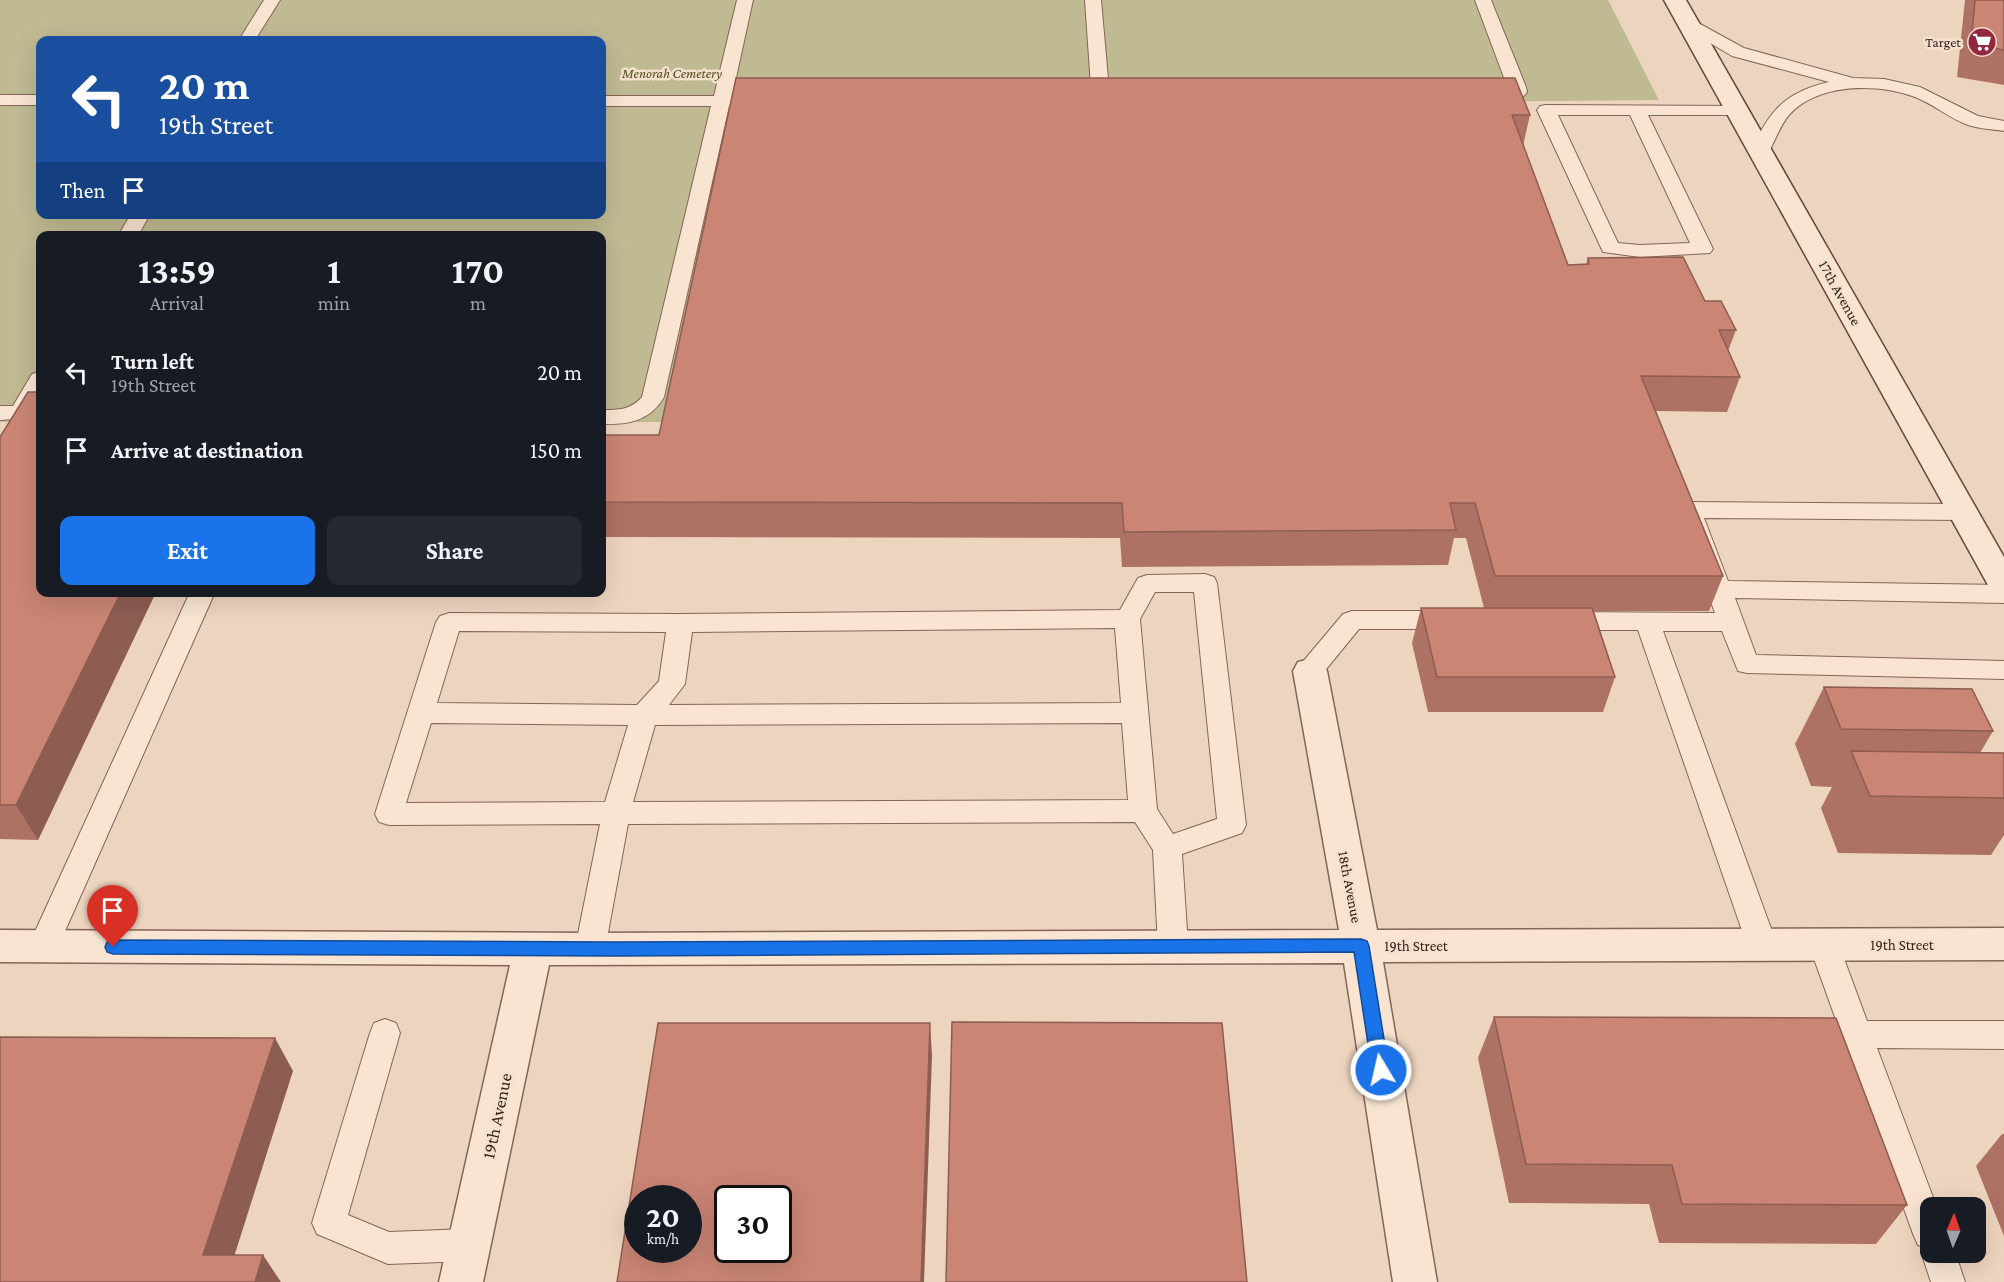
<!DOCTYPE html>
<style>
:root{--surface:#171b24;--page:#242831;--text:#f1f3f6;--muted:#9ea1a6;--accent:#1a73e8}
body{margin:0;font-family:"Crimson Pro",serif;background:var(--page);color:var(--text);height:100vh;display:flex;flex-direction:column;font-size:22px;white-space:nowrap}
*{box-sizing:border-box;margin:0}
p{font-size:20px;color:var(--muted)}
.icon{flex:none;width:33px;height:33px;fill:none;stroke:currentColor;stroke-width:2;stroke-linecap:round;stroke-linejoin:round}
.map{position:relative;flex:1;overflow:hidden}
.panel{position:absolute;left:36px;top:231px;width:570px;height:366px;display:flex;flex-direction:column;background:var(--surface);border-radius:12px;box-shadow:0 6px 24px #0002}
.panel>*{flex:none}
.top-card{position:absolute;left:36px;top:36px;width:570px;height:183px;border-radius:12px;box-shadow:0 6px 24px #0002;background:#1a4fa0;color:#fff;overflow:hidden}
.needle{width:39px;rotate:2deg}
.controls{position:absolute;left:1920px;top:1197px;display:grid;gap:12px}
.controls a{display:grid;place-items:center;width:66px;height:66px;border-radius:12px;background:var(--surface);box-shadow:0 6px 24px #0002;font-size:30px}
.speed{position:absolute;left:624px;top:1185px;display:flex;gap:12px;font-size:30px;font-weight:700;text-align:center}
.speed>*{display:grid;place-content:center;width:78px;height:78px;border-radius:50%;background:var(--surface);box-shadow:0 6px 24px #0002;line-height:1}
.speed small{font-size:15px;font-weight:400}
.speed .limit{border:3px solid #111;border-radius:9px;background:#fff;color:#111}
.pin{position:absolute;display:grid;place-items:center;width:51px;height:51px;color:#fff;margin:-62px -26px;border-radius:50% 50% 50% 0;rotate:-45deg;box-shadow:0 0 6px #0007}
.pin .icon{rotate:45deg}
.me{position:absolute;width:66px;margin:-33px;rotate:351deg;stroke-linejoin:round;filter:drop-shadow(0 0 4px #0008)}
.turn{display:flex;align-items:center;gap:21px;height:126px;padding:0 24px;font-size:27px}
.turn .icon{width:78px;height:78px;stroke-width:2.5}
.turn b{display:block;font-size:42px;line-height:51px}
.then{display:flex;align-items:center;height:57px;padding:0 24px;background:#0003;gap:12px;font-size:22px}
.eta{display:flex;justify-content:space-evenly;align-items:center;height:102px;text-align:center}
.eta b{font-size:36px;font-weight:700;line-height:42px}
.primary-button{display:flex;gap:12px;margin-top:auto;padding:12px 24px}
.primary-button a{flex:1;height:69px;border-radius:12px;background:var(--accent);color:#fff;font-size:24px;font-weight:700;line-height:69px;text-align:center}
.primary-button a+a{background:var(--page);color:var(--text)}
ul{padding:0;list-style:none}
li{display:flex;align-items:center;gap:18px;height:78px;padding:0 24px}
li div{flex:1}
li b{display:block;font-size:22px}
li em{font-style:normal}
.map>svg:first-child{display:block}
</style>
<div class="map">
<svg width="2004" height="1282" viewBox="0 0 2004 1282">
<rect width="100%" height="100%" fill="#edd4be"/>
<path fill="#bfba92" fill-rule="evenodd" d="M0 0H1608L1659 100 734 109 672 422H602V236H40V422H0ZM40 40H602V214H40Z"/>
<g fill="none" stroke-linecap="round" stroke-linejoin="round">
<g stroke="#846557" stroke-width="2">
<g id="lane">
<path d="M264 0H280L255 40H239Z"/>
<path d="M737 0H753L732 96 773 97 776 101 773 105 729 106 664 397C650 421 628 425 602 424V410C618 410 631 410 642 397L711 106H602V96H714Z"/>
<path d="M1085 0H1101L1110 101 1107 105H1095L1092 101Z"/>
<path d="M1475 0H1491L1526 87 1527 92C1520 102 1508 106 1496 103L1493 99 1496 95 1509 91Z"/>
<path d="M1689 18 1744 48 1853 78 1884 79 1920 87 1978 116 2004 121V131C1992 129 1980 129 1968 125 1949 118 1933 104 1915 97 1877 83 1818 83 1789 115 1779 127 1775 142 1767 155H1753L1751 151C1769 111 1785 92 1829 82L1732 56 1683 27 1681 23 1683 19Z"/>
<rect x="0" y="95" width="40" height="10"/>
<path d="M1546 105 1743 106 1746 110 1743 114 1737 115H1648L1713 249 1710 253 1640 257 1603 252 1537 110 1540 106ZM1558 115H1630L1690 243 1640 245 1618 243Z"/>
<path d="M131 214H150L138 236H118Z"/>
<path d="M40 372V397L28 418 0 420V406H13L32 374Z"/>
<path d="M1689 502 1963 504 1971 506 1975 512 1971 518 1963 520 1704 518 1728 581 2004 585V603L1735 598 1756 655 2004 661V679L1747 673 1738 671 1722 631H1663L1777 945 1773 954 1762 957 1751 954 1747 945 1638 630H1563L1554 627 1550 621 1554 615 1563 612 1715 613 1677 510 1681 504Z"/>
<path d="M1205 574 1214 577 1217 583 1246 825 1242 833 1182 854 1188 946 1184 955 1173 958 1162 955 1158 946 1153 850 1135 822 628 824 605 949 601 958 590 962 579 958 575 949 600 824 389 825 379 822 375 814 436 622 440 616 449 613 680 614 1120 610 1138 578 1147 575ZM1155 592H1194L1217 819 1173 834 1157 809 1140 619ZM1115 628 1121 703 669 705 685 684 692 632ZM459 631 666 632 659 681 637 705 437 703ZM431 723 628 725 605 802 406 803ZM1122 723 1128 800 633 802 655 725Z"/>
<path d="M190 592H215L54 956 43 960 32 956 28 947Z"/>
<path d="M1352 611H1452L1461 614 1465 620 1461 626 1452 629H1359L1319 678 1310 680 1301 678 1297 671 1301 664 1343 614Z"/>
<path d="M1824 933 1835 936 1839 945 1867 1021H2004V1049L1877 1048 1937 1208H1930V1252H1955L1965 1282H1931L1921 1252 1923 1247 1918 1245 1913 1234 1809 945 1813 936Z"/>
<path d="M385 1019 396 1023 400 1033 348 1215 389 1232 469 1229 481 1234 486 1245 481 1256 469 1261 388 1264 317 1234 312 1223 370 1033 374 1023Z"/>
</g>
</g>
<g stroke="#846557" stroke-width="3">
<path id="street" d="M1310 659 1322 662 1327 671 1377 930 2004 928V960L1383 962 1437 1282H1393L1344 963 549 965 483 1282H439L510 965 0 962V930L590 933 1339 930 1293 671 1298 662Z"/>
</g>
<g stroke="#66473b" stroke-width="3">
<path id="secondary" d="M1664 0H1686L2004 557V596L1993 593 1988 585Z"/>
</g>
<use href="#lane" fill="#f8e4d1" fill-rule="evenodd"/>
<use href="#street" fill="#f8e4d1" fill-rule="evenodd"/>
<use href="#secondary" fill="#f8e4d1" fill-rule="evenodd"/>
</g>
<g fill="#ae7264">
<path d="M1965 0H2004V85L1957 77Z"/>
<path d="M736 78 1530 115 1523 146 1568 265 1586 264 1588 258 1705 301 1736 330 1728 351 1740 377 1727 412 1656 411 1723 576 1709 611H1594L1615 677 1603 712H1428L1412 643 1421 608H1484L1466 538H1454L1448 565 1122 567 1120 538 602 537V435H659Z"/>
<path d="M0 437 40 592H156L38 840 0 839Z"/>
<path d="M1824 687 1993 731 1980 753H2004V835L1991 855 1838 853 1821 808 1832 787 1811 786 1795 744Z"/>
<path d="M1494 1017 1907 1205 1876 1244 1659 1243 1649 1204 1509 1203 1478 1058Z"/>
<path d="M2002 1134H2004V1236L1976 1166Z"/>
</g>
<g fill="#8d5d51">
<path d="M121 592H156L38 840 16 805Z"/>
<path d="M930 1023 932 1056 924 1282H921Z"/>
<path d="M275 1038 293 1071 226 1282 203 1255Z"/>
<path d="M263 1255 281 1282H255Z"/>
</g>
<g fill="#ca8574" stroke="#8d5d51" stroke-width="1.5" fill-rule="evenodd">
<path d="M1975 0H2004V50L1971 44Z"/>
<path d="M736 78H1515L1530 115H1512L1568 265 1589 264 1588 258 1683 257 1705 301H1721L1736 330H1719L1740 377 1641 376 1723 576H1495L1475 503H1450L1456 530 1124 532 1122 503 602 502V435H659Z"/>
<path d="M28 392H40V592H121L16 805H0V437Z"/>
<path d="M1421 608H1592L1615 677H1437Z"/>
<path d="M1824 687 1972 689 1993 731 1841 729Z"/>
<path d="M1851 751 2004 753V798L1870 796Z"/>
<path d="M1494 1017 1836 1018 1907 1205 1682 1204 1672 1165 1526 1164Z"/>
<path d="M952 1022 1222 1023 1247 1282H946Z"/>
<path d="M658 1023H930L921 1282H617ZM638 1198H688V1250H638ZM728 1198H778V1250H728Z"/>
<path d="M0 1037 275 1038 203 1255H263L255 1282H0Z"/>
</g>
<path fill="#1a73e8" stroke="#114b97" stroke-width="1.5" d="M1361 939 1367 941 1369 946 1389 1070 1387 1075 1381 1077 1375 1075 1372 1070 1354 952 614 956 113 954 107 952 105 947 107 942 113 940 614 942Z"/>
<defs>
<g id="supermarket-disc" transform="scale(1.5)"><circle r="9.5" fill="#922840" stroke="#f4e0cd"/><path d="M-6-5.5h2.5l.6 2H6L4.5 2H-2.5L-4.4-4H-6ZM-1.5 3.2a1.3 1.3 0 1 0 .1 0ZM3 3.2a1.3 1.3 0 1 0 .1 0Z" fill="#fff"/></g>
</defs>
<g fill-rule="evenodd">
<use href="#supermarket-disc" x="1982" y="42"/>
</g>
<g text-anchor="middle" stroke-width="5" stroke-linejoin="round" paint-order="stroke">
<g font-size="14" fill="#34221c" stroke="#f4e0cd" text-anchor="end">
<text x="1961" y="47">Target</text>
</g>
<g font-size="14" font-style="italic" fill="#4f5023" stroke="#f4e0cd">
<text x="672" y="78">Menorah Cemetery</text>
</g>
<g font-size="15" fill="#34221c" stroke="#f4e0cd">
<text transform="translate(1840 293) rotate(61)" y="5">17th Avenue</text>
<text transform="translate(1350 887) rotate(79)" y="5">18th Avenue</text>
<text x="1902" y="950">19th Street</text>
<text x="1416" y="951">19th Street</text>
</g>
<g font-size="18" fill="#34221c" stroke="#f4e0cd">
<text transform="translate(497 1116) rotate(-78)" y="6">19th Avenue</text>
</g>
</g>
</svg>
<div class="controls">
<a><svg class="needle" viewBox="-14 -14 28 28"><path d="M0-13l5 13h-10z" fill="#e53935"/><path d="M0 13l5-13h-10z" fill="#9ea1a6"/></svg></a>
</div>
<div class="speed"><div>20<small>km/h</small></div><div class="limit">30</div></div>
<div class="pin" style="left:113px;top:947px;background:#d93025"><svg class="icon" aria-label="arrive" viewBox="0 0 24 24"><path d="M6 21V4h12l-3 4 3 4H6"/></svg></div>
<svg class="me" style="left:1381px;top:1070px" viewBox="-20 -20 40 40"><circle r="17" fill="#1a73e8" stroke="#fff" stroke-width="3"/><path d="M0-11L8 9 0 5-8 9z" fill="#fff"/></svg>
<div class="top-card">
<div class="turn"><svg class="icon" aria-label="left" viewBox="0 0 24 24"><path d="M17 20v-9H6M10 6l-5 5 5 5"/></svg><div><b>20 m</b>19th Street</div></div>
<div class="then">Then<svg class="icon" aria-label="arrive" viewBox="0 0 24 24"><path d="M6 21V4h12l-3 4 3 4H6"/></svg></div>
</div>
<section class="panel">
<div class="eta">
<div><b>13:59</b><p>Arrival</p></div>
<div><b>1</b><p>min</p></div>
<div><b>170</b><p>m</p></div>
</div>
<ul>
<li><svg class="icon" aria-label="left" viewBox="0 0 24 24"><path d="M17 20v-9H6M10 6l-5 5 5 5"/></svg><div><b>Turn left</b><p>19th Street</p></div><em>20 m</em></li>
<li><svg class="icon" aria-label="arrive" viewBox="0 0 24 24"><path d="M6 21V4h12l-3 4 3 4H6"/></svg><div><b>Arrive at destination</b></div><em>150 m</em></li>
</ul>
<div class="primary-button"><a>Exit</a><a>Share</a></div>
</section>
</div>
